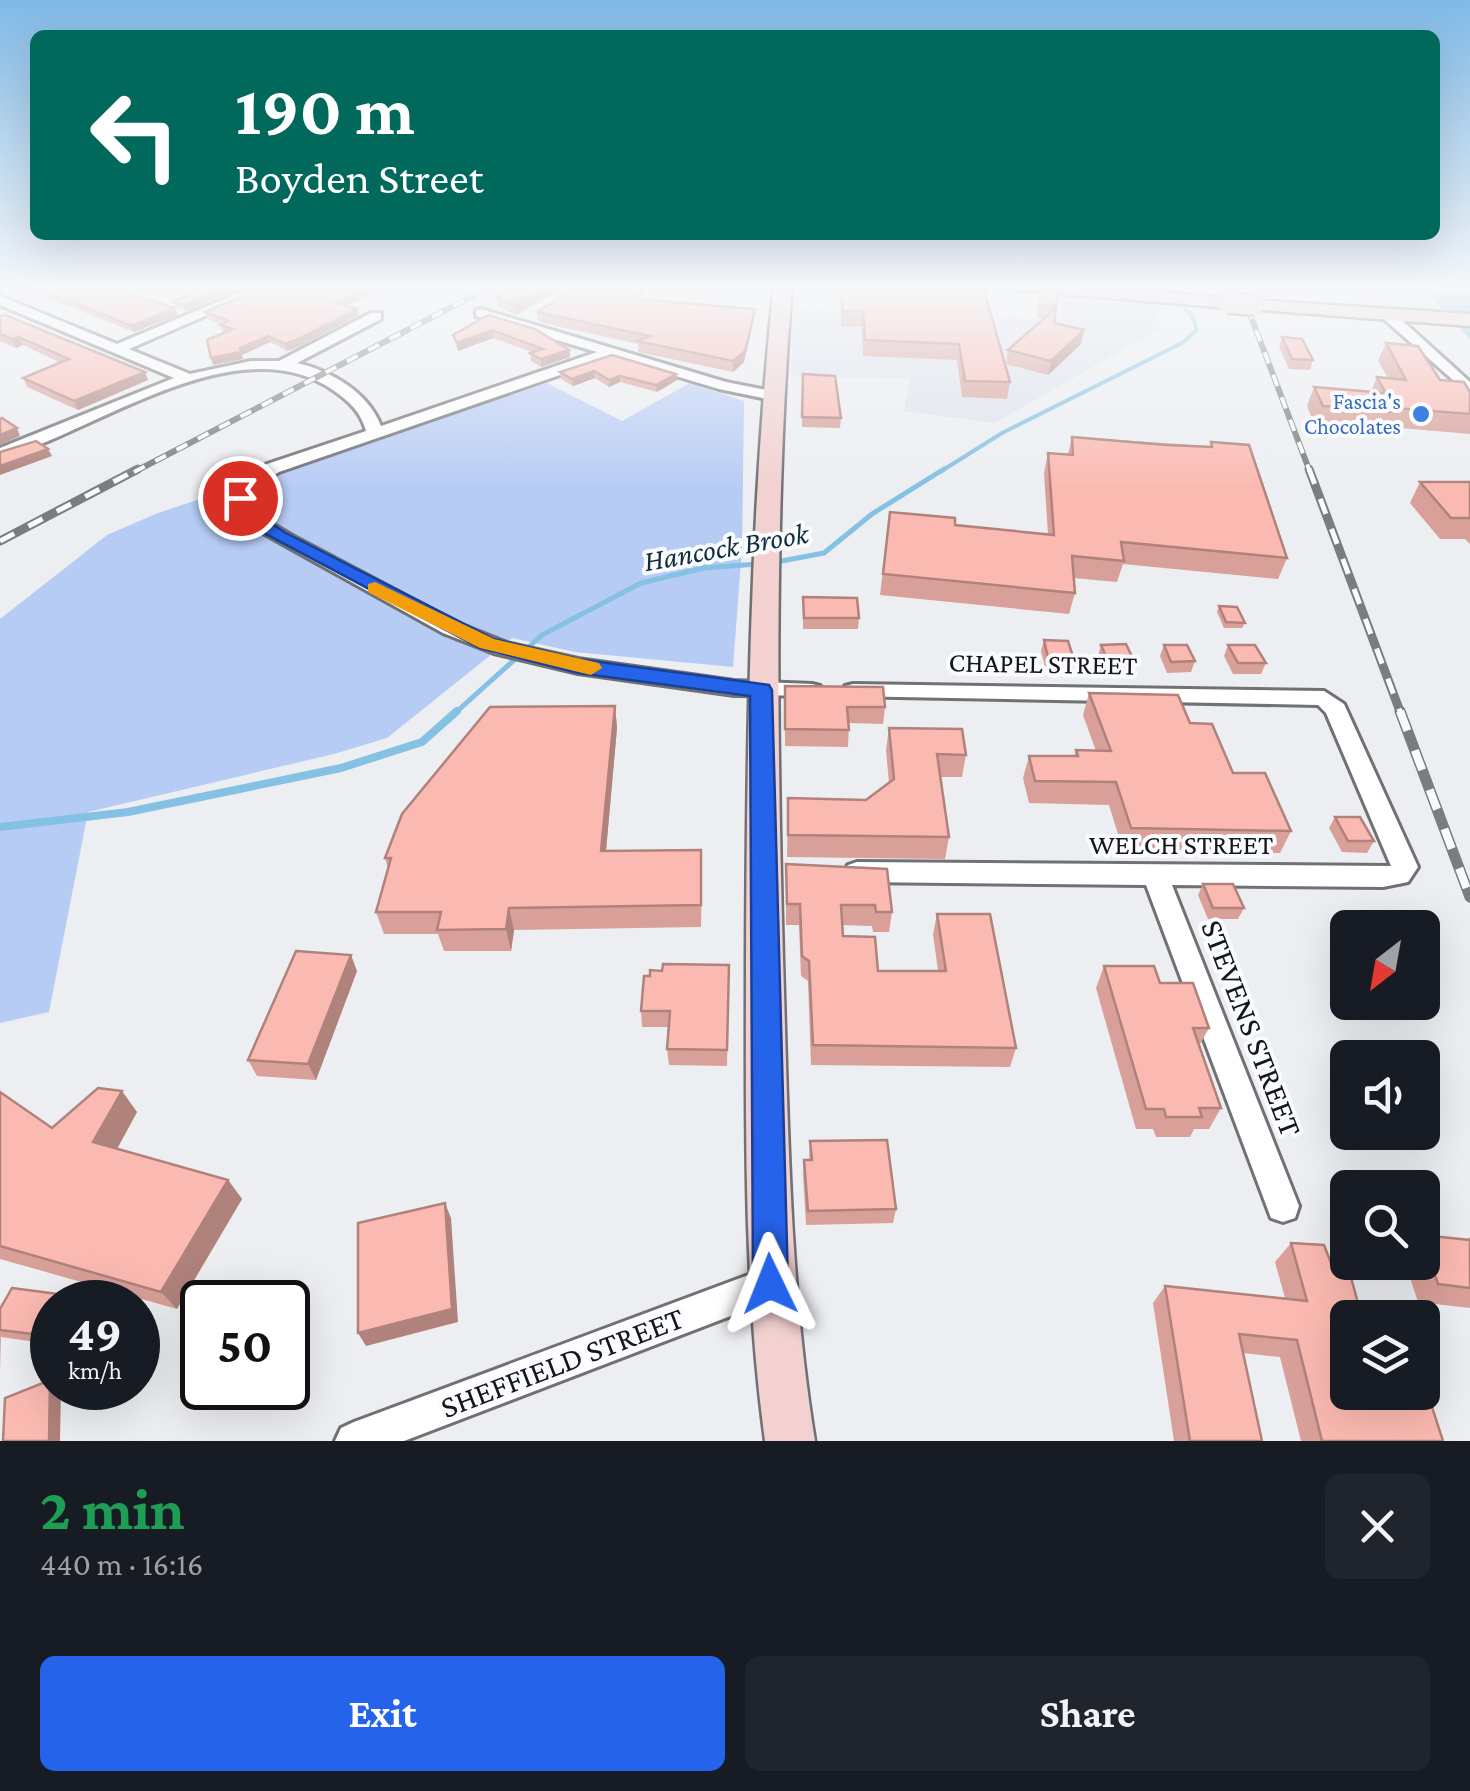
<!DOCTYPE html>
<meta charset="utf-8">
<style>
:root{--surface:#171b24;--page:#20242c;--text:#f1f3f6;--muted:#9ea1a6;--accent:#2563eb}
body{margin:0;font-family:"Crimson Pro",serif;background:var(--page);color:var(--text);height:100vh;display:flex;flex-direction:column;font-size:38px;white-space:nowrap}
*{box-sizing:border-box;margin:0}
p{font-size:32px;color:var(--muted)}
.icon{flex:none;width:55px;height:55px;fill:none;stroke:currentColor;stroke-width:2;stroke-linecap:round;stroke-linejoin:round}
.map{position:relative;height:1441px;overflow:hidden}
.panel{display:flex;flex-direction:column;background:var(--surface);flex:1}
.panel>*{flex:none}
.banner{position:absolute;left:30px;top:30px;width:1410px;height:210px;border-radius:15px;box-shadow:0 10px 40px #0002;background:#00695c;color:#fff;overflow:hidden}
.needle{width:65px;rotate:211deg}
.controls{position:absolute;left:1330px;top:910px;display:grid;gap:20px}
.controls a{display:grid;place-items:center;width:110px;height:110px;border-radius:15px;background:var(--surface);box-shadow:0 10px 40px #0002;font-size:50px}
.speed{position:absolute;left:30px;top:1280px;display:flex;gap:20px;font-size:50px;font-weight:700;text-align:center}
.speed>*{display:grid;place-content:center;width:130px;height:130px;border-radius:50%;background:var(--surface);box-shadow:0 10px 40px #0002;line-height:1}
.speed small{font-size:25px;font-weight:400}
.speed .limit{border:5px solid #111;border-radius:15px;background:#fff;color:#111}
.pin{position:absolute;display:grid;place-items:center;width:85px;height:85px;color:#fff;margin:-42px;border:5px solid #fff;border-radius:50%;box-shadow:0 2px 10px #0007}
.me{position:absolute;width:110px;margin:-55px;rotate:358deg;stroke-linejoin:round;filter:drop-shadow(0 0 8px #0008)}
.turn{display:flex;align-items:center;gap:35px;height:210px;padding:0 40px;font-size:45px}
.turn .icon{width:130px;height:130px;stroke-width:2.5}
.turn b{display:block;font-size:70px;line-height:85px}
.round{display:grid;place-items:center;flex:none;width:105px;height:105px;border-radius:15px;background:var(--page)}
.head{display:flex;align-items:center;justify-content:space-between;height:170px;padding:0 40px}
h1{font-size:60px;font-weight:700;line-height:75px;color:#1e9e55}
.action{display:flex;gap:20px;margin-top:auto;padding:20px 40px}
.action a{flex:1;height:115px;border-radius:15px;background:var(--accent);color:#fff;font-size:40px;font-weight:700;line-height:115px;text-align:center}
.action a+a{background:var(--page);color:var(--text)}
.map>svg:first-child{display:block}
</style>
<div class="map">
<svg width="1470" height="1441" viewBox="0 0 1470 1441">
<rect width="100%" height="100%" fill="#eceef1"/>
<path fill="#dde2ec" d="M1062 296 1155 304 1160 328 995 423 904 411 910 379 791 376 794 309 1062 320Z"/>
<path fill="#b7ccf5" d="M547 383 622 421 690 383 744 401 742 548 733 667 575 652 512 638 387 738 334 754 88 812 49 1012 0 1023V619L107 535 158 513Z"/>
<path fill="#85c1e2" d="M1419 285 1470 289V339Z"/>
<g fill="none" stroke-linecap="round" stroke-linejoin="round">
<g stroke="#85c1e2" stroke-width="4">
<path d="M1157 285 1162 289"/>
<path d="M940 472 1002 433 1182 343 1197 330 1192 315 1185 309"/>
</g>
<g stroke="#85c1e2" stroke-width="5">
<path d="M771 563 824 553 872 514 944 469"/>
<path d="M454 714 542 635 641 583 704 568 758 564"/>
</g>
<path stroke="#85c1e2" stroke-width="8" d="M0 827 128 812 341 768 422 742 457 711"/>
<g stroke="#707174" stroke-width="6">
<g id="street">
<path d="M258 285H276L129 349 190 374 251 361H279L371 313H381V319L297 363C331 371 368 392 381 426L597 352 476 316V310L481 309 726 382 777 392 780 395 772 400 719 389 612 357 279 472 255 487 249 504 257 515 298 539 457 623 507 643 578 659 734 681 812 684 820 686 823 691 820 696 734 695 578 673 494 653 443 633 245 523 231 504 241 480 267 464 366 431C361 412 349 401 333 390 237 324 95 432 0 459V448L174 378 0 305V296L117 344Z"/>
<path d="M1385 314H1395L1470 382V395L1385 320Z"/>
<path d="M853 684 1324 691 1344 704 1418 867 1408 882 1383 887 1172 885 1299 1206 1295 1218 1283 1222 1271 1218 1146 885 857 882 848 879 844 872 848 865 857 862 1391 866 1326 713 1318 705 845 696 842 691 845 686Z"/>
<path d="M770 1267 782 1272 787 1284 782 1296 770 1301 404 1441H335L341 1428 354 1422Z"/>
</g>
</g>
<g stroke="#707174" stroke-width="5">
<g id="secondary">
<path d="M774 285H792C774 510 777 733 783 958 788 1120 789 1281 815 1441H765C743 1280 746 1120 746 958 747 733 750 509 774 285Z"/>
<path d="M1008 285H1083L1228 298 1237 303 1228 308 1017 290Z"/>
<path d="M1254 300 1470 314V326L1248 309 1245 305Z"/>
</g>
</g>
<use href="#street" fill="#fff" fill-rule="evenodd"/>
<use href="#secondary" fill="#f2d1d0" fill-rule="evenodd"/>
<g stroke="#7a7c7e" stroke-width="6">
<g id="rail-far2">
<path d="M1239 285 1310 472"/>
<path d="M134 472 494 285"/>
</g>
</g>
<g stroke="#7a7c7e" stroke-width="9">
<g id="rail-far1">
<path d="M1309 469 1401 714"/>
<path d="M0 541 138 469"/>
</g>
</g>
<g stroke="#7a7c7e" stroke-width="11">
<path id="rail" d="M1400 711 1470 897"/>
</g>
<use href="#rail-far2" stroke="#fafbfe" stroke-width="4" stroke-dasharray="12" stroke-linecap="butt"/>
<use href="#rail-far1" stroke="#fafbfe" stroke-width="5" stroke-dasharray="16" stroke-linecap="butt"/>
<use href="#rail" stroke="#fafbfe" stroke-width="8" stroke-dasharray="21" stroke-linecap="butt"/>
<g stroke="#707174" stroke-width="24" stroke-linecap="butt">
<path id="secondary-bridge" d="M1228 303 1254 305"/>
</g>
<use href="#secondary-bridge" stroke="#f2d1d0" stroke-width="20"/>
</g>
<g fill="#d8a098">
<path d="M15 285H103L178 315 134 332Z"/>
<path d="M210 285H248L186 311 175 307 173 301Z"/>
<path d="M519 285H567L516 315 498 307 496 296Z"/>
<path d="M580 285H647L638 299 754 319 744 362 733 372 638 352V344L538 322 537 312Z"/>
<path d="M841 285H909L1010 382 1007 399 962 397 957 360 863 356 862 327 841 326Z"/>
<path d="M1042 285H1059L1054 323 1081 344 1048 375 1006 364 1008 350 1045 318H1037Z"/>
<path d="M1317 285H1366L1364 291 1318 288Z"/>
<path d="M378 290 346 306 357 309 358 316 300 346 287 351 270 342 242 355 243 359 213 365 226 332 222 331 220 325 221 324 207 319 205 312Z"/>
<path d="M488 315 569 350 570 357 541 367 531 361 530 353 532 352 493 338 458 351 453 335Z"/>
<path d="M0 316 145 372 148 380 78 410 27 387 23 378 61 363 23 345 16 348 0 341Z"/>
<path d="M1282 337 1313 360 1310 370 1289 369 1279 347Z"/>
<path d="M1386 343 1440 380 1470 392V434L1389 427 1387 432 1315 426 1307 406 1314 387 1371 392 1377 377 1388 378 1378 361Z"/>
<path d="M612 355 676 374 677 380 657 392 620 382 609 387 595 378 573 386 561 379 560 372Z"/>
<path d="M803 374 841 418 840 428 802 427Z"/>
<path d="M1072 437 1210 446 1211 442 1287 558 1278 579 1123 564 1117 582 1074 578 1075 593 1069 614 880 595 890 512 955 525 1048 534 1044 473 1048 453 1068 454Z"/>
<path d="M1420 482H1470V544L1465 539H1440L1410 503Z"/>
<path d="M803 597 859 618 858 629H803Z"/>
<path d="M1219 606 1245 623 1242 628H1224L1217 612Z"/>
<path d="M1044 640 1075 663 1072 674H1047L1041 651Z"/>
<path d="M1101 645 1135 663 1131 674H1106L1098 656Z"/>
<path d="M1164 645 1195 661 1191 672 1167 673 1160 656Z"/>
<path d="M1228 645 1266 663 1261 674H1233L1224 656Z"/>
<path d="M785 686 885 707 883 724 849 723 848 747 785 746Z"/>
<path d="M1089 693 1190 723 1233 773 1291 831 1280 853 1123 850 1109 805 1029 803 1023 778 1029 756H1074L1076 750 1096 751 1083 715Z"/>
<path d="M615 706 617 728 606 851 702 872 701 927 514 930 511 951H444L438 934H384L376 912 388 868 385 858Z"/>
<path d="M889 728 966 755 962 777H940L949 837 945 859 787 857 788 798 866 800 889 783 886 750Z"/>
<path d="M1335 817 1374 841 1367 853 1342 852 1329 828Z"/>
<path d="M786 864 892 912 889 932H873L872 926 842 925 843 936 878 971H938L933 934 937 914 1016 1048 1010 1067 811 1065 808 981 801 976 799 925H786Z"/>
<path d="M1203 884 1244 908 1238 919H1208L1198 895Z"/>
<path d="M729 965 727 1066 669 1065 667 1049 669 1027H642L641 1011 650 976 662 971Z"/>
<path d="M1104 966 1160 983 1209 1028 1199 1046 1221 1108 1209 1129H1194L1190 1137H1156L1153 1129H1136L1096 988Z"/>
<path d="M357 971 316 1080 257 1076 248 1060Z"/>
<path d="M0 1092 52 1128 137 1112 117 1148 228 1180 242 1199 177 1309 0 1259Z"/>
<path d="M810 1141 896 1209 893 1223 806 1225 803 1175 804 1160H809Z"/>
<path d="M1422 1235 1466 1240 1470 1237V1308L1418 1302 1405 1262H1422Z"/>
<path d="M1291 1243 1348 1318 1443 1441H1301L1280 1357 1243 1353 1262 1441H1174L1153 1303 1165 1286 1285 1298 1275 1262Z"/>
<path d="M52 1302V1331H50L43 1343 1 1337 0 1372V1309Z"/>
</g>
<g fill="#b0827c">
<path d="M230 285H248L186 311 184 305Z"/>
<path d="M374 285H376L378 290 338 310 337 303Z"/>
<path d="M548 285H567L516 315 514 305Z"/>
<path d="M640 285H647L637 301 636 291Z"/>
<path d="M704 285H723L704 290Z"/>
<path d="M175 308 178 315 134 332 132 326Z"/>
<path d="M357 309 358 316 300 346 287 351 285 344Z"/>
<path d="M755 309 754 319 744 362 733 372V361Z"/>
<path d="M492 330 493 338 458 351 457 343Z"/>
<path d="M1084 330 1081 344 1048 375 1051 361Z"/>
<path d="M268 336 270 342 242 355 240 348Z"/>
<path d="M19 337 23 345 16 348 12 339Z"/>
<path d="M569 350 570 357 541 367V359Z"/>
<path d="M241 352 243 359 213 365 211 358Z"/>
<path d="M594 371 595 378 573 386 572 379Z"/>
<path d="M145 372 148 380 78 410 74 401Z"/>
<path d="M676 374 677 380 657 392 656 385Z"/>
<path d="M620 376V382L609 387V380Z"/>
<path d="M17 428 20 436 0 445V435Z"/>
<path d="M48 449 52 456 0 475V466Z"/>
<path d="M615 706 617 728 604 873 601 851Z"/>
<path d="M509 908 514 930 511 951 506 929Z"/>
<path d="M351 955 357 971 316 1080 308 1064Z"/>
<path d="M122 1091 137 1112 110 1162 93 1142Z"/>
<path d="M228 1180 242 1199 177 1309 161 1292Z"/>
<path d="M445 1203 451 1218 458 1322 366 1346 358 1333Z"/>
<path d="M40 1322 50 1331 43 1343 33 1334Z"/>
<path d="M50 1380 52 1382V1388H61L60 1441H49Z"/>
</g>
<g fill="#fbbab1" stroke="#b0827c" stroke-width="2.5">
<path d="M29 285H103L175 308 132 326Z"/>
<path d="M210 285H230L184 305 173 301Z"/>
<path d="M268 285H374L337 303 357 309 298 339 285 344 268 336 240 348 241 352 211 358 207 340 233 329 220 325 228 321 205 312Z"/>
<path d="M519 285H548L514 305 496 296Z"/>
<path d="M580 285H640L636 291 637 299 755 309 745 351 733 361 637 341 650 336 537 312Z"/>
<path d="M842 285 983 287 1010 382 965 381 959 344 865 340 863 311H842Z"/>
<path d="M1042 285H1059L1056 306 1039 305Z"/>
<path d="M1056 308 1054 323 1084 330 1051 361 1008 350Z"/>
<path d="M5 315 145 372 74 401 23 378 69 359 19 337 12 339 0 334V316Z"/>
<path d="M488 315 535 329 569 350 541 359 530 353 543 349 492 330 457 343 453 335Z"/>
<path d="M1282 337 1302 339 1313 360 1292 359Z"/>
<path d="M1386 343 1418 346 1440 380 1464 382 1470 392V414L1394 408 1377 377 1406 380Z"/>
<path d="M612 355 676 374 656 385 620 376 609 380 594 371 572 379 560 372Z"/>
<path d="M803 374 835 376 841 418 802 417Z"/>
<path d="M1314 387 1386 393 1396 412 1323 406Z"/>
<path d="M2 418 17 428 0 435V419Z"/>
<path d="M1072 437 1166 445 1212 447 1211 442 1249 445 1287 558 1121 542 1124 561 1072 556 1075 593 883 574 890 512 955 518V525L1054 535 1048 453 1073 455Z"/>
<path d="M36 441 48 449 0 466V452Z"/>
<path d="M1420 482H1470V518H1451Z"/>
<path d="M803 597 857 598 859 618H804Z"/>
<path d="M1219 606 1237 607 1245 623 1226 622Z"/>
<path d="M1044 640 1068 641 1075 663 1049 662Z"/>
<path d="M1126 644 1135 663H1109L1101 645Z"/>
<path d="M1164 645H1187L1195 661 1171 662Z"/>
<path d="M1228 645H1255L1266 663H1238Z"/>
<path d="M785 686 883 687 885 707H847L849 730 785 729Z"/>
<path d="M1089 693 1178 695 1190 723 1212 724 1233 773H1265L1291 831 1131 828 1116 782 1035 781 1029 756H1078L1076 750 1111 751Z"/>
<path d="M615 706 601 851 701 850V905L509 908 506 929 437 930 441 912H376L391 858H385L402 814 490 707Z"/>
<path d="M889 728 962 729 966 755 937 754 949 837 788 835V798L866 800 894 779Z"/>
<path d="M1335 817H1360L1374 841H1348Z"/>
<path d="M786 864 887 869 892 912H876L875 905H841L843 936 875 937 878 971H946L937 914H990L1016 1048 813 1045 809 961 802 956 800 904H787Z"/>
<path d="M1203 884H1233L1244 908H1213Z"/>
<path d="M296 951 351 955 308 1064 248 1060Z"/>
<path d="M663 964 729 965 727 1050 667 1049 670 1011H641L644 976H650V970L662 971Z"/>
<path d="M1104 966H1154L1160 983H1193L1209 1028H1193L1221 1108H1199L1202 1117H1166L1164 1109H1146Z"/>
<path d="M98 1088 122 1091 93 1142 228 1180 161 1292 0 1246V1092L52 1128Z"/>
<path d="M887 1140 896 1209 808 1211 804 1160H812L810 1141Z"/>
<path d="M445 1203 452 1309 358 1333V1223Z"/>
<path d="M1422 1235 1470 1240V1288L1438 1284Z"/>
<path d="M1291 1243 1324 1245 1333 1268 1349 1270 1362 1318H1348V1392H1422V1376L1443 1441H1322L1297 1340 1239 1334 1262 1441H1190L1165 1286 1307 1301Z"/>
<path d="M12 1288 73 1296 70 1302H52V1324L40 1322 33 1334 0 1330V1309Z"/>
<path d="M50 1380 49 1441H3L5 1398Z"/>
</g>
<linearGradient id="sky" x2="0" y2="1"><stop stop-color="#80b9e6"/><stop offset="0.59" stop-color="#f6f7f9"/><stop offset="1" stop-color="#f6f7f9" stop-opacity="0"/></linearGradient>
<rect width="1470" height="487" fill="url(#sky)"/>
<path fill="#2563eb" stroke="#184099" stroke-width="2.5" d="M240 493 246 495 258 515 286 533 494 639 578 659 769 685 772 690 788 1284 783 1296 770 1301 758 1296 753 1284 750 696 578 673 480 648 245 523 231 498Z"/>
<path fill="#f59e0b" d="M375 582 494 639 599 663 602 668 591 675 480 648 368 592V584Z"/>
<circle fill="#3f7fe0" stroke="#fafbfe" stroke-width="4" cx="1421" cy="414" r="10"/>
<g text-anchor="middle" stroke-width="8" stroke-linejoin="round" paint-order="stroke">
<g font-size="22" fill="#366cbe" stroke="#fafbfe" text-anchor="end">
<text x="1401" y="409">Fascia's<tspan x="1401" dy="25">Chocolates</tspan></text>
</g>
<g font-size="28" fill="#151617" stroke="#fafbfe">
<text transform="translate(1043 663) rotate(1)" y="10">CHAPEL STREET</text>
<text x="1181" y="854">WELCH STREET</text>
</g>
<g font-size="30" font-style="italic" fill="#112d3b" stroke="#fafbfe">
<text transform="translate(726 547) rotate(-10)" y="10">Hancock Brook</text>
</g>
<g font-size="32" fill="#151617" stroke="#fafbfe">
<text transform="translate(1252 1028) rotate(69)" y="11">STEVENS STREET</text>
<text transform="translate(562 1362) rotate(-21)" y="11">SHEFFIELD STREET</text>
</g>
</g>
</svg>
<div class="controls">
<a><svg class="needle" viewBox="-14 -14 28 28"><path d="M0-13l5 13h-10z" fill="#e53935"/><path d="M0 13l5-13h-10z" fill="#9ea1a6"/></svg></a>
<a><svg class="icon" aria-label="sound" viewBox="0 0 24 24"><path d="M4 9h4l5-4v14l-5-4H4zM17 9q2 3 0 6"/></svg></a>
<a><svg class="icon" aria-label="search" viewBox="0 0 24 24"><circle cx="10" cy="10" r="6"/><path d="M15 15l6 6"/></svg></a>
<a><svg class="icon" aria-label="layers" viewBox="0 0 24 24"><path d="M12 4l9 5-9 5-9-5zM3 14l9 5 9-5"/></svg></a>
</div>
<div class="speed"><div>49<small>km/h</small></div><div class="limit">50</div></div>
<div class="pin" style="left:240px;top:498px;background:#d93025"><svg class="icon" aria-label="arrive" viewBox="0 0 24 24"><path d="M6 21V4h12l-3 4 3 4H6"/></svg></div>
<svg class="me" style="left:770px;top:1284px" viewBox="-20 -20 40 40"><path d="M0-17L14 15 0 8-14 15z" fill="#2563eb" stroke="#fff" stroke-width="4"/></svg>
<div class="banner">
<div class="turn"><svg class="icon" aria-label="left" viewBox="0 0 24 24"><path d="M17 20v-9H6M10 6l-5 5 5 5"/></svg><div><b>190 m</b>Boyden Street</div></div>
</div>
</div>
<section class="panel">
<div class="head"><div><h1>2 min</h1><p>440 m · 16:16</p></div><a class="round"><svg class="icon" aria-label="close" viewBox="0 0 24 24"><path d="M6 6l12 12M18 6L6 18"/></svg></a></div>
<div class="action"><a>Exit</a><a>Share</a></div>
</section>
